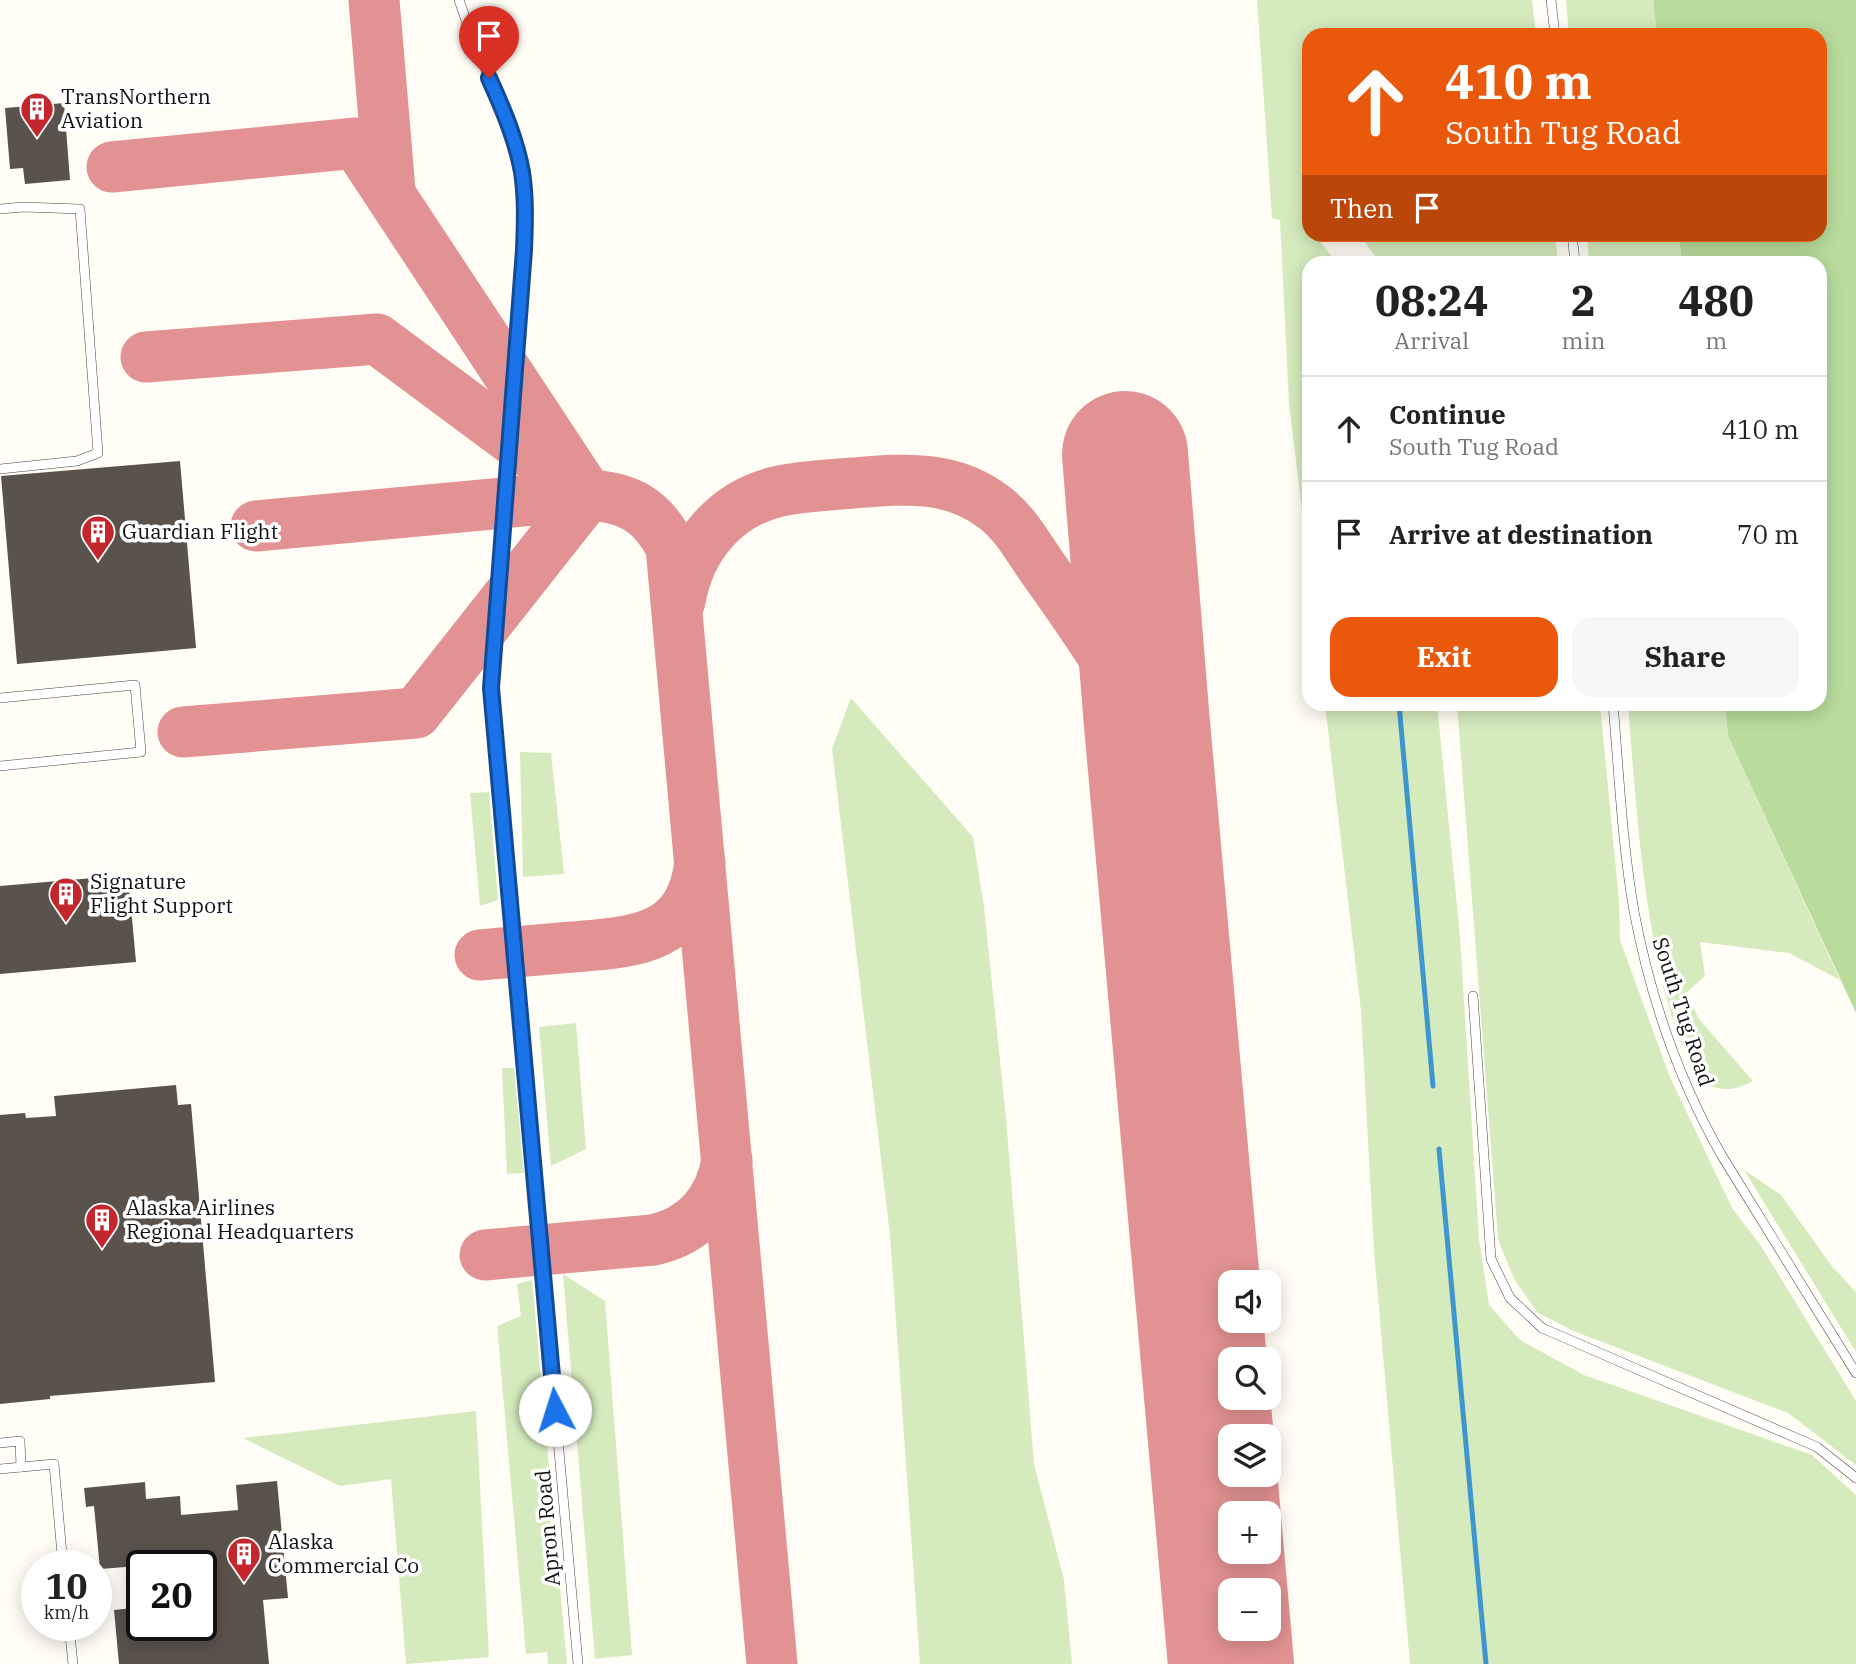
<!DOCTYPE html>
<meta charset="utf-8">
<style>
:root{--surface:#fff;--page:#f6f6f6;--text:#222;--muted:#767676;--line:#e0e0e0;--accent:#ea580c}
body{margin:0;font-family:"IBM Plex Serif",serif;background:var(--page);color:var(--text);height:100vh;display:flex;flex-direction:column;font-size:26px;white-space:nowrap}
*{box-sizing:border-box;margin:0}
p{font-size:23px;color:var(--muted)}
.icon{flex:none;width:38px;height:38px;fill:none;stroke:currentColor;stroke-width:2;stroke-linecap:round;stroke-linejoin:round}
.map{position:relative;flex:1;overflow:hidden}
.panel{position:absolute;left:1302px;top:256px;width:525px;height:455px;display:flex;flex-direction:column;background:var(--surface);border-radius:21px;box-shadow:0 4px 18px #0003}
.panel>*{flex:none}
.guide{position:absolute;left:1302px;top:28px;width:525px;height:214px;border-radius:21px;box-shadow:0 4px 18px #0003;background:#ea580c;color:#fff;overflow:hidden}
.fabs{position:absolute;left:1218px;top:1270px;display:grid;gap:14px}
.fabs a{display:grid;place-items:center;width:63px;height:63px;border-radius:14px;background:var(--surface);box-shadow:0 4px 18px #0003;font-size:35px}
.speed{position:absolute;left:21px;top:1550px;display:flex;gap:14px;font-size:35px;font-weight:700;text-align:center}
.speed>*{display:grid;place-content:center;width:91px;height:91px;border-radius:50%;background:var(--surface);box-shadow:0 4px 18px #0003;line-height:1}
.speed small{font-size:18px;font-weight:400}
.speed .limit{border:4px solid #111;border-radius:10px;background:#fff;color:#111}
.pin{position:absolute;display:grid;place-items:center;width:60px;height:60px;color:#fff;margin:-72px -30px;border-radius:50% 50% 50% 0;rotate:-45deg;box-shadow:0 0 7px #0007}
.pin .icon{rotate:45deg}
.me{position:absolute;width:77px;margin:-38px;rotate:355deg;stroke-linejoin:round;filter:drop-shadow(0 0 5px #0008)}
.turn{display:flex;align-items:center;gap:24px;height:147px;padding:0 28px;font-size:32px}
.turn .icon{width:91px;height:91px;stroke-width:2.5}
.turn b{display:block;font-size:49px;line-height:60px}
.then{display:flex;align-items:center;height:66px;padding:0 28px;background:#0003;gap:14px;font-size:26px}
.eta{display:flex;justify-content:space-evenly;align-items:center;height:119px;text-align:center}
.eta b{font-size:42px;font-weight:700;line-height:49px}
.button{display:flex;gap:14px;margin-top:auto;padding:14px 28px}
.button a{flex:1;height:80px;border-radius:21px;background:var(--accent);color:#fff;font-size:28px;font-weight:700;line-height:80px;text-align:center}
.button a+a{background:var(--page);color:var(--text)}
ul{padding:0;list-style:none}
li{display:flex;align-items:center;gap:21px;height:105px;padding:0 28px;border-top:2px solid var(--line)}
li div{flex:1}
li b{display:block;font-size:26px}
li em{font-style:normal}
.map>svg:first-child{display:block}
</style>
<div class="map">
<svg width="1856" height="1664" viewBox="0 0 1856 1664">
<rect width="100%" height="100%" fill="#fffdf5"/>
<g fill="#d5ebbd">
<path d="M1257 0H1532L1536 35H1309L1308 225 1309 234 1315 235 1336 262H1309V569L1289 403 1280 220 1272 218Z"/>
<path d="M1566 0H1653L1657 35H1569Z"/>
<path d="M1360 235H1555L1558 262H1379Z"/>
<path d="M1587 235H1679L1682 262H1589Z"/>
<path d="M851 698 973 837 984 907 1006 1118 1034 1464 1064 1580 1072 1664H920L890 1235 832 749Z"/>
<path d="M1325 704H1437L1460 937 1479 1239 1489 1305 1520 1340 1584 1375 1812 1455 1856 1495V1664H1410L1374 1251 1361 1011Z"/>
<path d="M1457 704H1600L1619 901 1620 940 1669 1075 1732 1208 1761 1246 1856 1401V1465L1788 1413 1576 1332 1538 1313 1514 1279 1498 1239Z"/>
<path d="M1628 704H1725L1728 736 1840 980 1789 953 1700 942 1705 976 1686 993 1699 1019 1753 1081C1729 1094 1718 1090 1696 1079 1686 1054 1675 1029 1668 1004 1642 906 1636 804 1628 704Z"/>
<path d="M520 752 551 753 564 874 523 877Z"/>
<path d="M489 792 498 900 480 906 470 793Z"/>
<path d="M576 1023 586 1149 551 1166 539 1027Z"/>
<path d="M502 1068H514L524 1173 507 1174Z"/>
<path d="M1744 1170 1781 1195 1831 1265 1856 1292V1352Z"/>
<path d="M563 1274 605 1301 632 1655 595 1659Z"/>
<path d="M532 1280 567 1664H548L547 1652 526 1654 497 1326 521 1316 517 1284Z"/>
<path d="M476 1411 489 1657 406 1664 391 1479 340 1486 243 1438Z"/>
</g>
<path fill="#b9dc9c" d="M1653 0H1856V1013L1728 736 1725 704H1820V262H1682L1679 235 1820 234V35H1657Z"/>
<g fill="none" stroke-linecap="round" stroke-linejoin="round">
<g stroke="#3f96cf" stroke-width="5">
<path d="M1399 704 1433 1086"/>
<path d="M1439 1149 1486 1664"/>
</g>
<g stroke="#e29292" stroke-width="51">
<path d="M374 0 390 191"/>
<path d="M112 167 356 143 588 495"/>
<path d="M146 357 377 339 560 475"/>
<path d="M256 526 588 495C628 497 652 510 671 547L772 1664"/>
<path d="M680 601C689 547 725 503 780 491 803 486 829 485 853 483 904 479 952 474 995 508 1016 524 1029 549 1044 570 1080 620 1114 672 1147 724"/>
<path d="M183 732 416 713 588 495"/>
<path d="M480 955C511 952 541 950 572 947 635 942 691 940 700 862"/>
<path d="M485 1255 653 1240C695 1231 720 1202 727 1160"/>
</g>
<path stroke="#e29292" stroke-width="126" d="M1125 454 1147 724 1231 1664"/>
</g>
<g fill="#5a524d">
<path d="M64 103 70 180 25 184 23 168 10 169 5 108Z"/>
<path d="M180 461 196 648 17 664 1 476Z"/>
<path d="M128 875 136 962 0 974V886Z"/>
<path d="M176 1085 178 1105 191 1104 215 1382 50 1396V1399L0 1404V1115L25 1113 26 1118 56 1116 54 1096Z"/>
<path d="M277 1481 288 1598 263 1600 269 1664H119L114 1610 142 1607V1626H201V1566L151 1565 100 1569 94 1506 86 1507 84 1488 145 1482 146 1499 180 1496 181 1515 238 1510 236 1485Z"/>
</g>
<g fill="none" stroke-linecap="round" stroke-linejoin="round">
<g stroke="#444" stroke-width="10">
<g id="service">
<path d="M459 0 474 43 504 111 518 155 524 187V249L491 688 578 1664"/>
<path d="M1551 0 1555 35"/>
<path d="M0 209 23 207 80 209 98 453 77 461 0 469"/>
<path d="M1572 234 1575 262"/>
<path d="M0 698 135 685 141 752 0 766"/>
<path d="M1613 704C1619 772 1622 843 1634 911 1650 996 1679 1081 1722 1156L1856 1373"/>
<path d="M1473 996 1491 1259 1510 1298 1542 1328 1817 1447 1856 1478"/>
<path d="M0 1443 20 1441 21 1467"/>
<path d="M0 1469 54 1464 63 1566"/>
<path d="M69 1626 73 1664"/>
</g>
</g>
<use href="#service" stroke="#fff" stroke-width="9"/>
</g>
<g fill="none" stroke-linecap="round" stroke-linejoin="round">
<g stroke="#114b97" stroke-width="18">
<path id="route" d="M489 78C503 109 516 139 522 172 526 198 525 224 524 250L491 688 555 1410"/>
</g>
<use href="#route" stroke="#1a73e8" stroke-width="12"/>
</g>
<defs>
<g id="building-pin" transform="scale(1.75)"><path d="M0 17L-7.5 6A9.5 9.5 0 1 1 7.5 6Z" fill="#c4262e" stroke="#fff"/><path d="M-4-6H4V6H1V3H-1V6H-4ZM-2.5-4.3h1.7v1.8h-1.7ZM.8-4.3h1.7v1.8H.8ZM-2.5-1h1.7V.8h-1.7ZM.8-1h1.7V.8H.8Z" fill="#fff"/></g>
</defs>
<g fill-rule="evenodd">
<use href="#building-pin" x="37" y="109"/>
<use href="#building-pin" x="98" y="532"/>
<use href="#building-pin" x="66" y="894"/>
<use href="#building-pin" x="102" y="1220"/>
<use href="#building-pin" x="244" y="1554"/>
</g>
<g text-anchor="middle" stroke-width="7" stroke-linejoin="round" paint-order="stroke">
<g font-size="21" fill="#111" stroke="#fff" text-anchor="start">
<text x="61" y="104">TransNorthern<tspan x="61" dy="24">Aviation</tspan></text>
<text x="122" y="539">Guardian Flight</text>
<text x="90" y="889">Signature<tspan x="90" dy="24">Flight Support</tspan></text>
<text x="126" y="1215">Alaska Airlines<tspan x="126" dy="24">Regional Headquarters</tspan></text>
<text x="268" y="1549">Alaska<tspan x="268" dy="24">Commercial Co</tspan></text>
</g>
<g font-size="21" fill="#111" stroke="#fff">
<text transform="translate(1683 1012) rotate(72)" y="7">South Tug Road</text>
<text transform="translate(548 1528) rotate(-95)" y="7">Apron Road</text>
</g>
</g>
</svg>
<div class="fabs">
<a><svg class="icon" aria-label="sound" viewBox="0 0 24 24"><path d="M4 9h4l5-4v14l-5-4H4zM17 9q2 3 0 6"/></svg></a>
<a><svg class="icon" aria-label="search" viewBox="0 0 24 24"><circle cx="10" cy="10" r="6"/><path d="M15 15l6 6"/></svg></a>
<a><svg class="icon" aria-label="layers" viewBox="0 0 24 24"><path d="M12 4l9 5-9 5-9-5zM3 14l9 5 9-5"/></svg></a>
<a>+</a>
<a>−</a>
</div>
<div class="speed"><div>10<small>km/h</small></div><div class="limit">20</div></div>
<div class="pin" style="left:489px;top:78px;background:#d93025"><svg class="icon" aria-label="arrive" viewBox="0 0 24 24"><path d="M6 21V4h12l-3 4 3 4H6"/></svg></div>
<svg class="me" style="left:555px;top:1410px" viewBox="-20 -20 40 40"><circle r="19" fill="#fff"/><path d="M0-13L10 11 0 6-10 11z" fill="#1a73e8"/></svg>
<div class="guide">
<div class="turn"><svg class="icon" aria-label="ahead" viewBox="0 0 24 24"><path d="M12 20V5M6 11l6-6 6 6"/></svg><div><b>410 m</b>South Tug Road</div></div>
<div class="then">Then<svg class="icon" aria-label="arrive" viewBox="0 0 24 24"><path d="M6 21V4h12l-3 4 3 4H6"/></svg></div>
</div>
<section class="panel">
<div class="eta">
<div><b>08:24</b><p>Arrival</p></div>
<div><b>2</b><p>min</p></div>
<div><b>480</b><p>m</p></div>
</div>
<ul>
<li><svg class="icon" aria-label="ahead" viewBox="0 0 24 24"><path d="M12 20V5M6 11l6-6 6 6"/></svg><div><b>Continue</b><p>South Tug Road</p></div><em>410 m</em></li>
<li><svg class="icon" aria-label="arrive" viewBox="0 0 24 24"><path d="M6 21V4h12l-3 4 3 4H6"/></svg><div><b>Arrive at destination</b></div><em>70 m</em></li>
</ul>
<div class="button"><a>Exit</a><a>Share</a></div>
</section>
</div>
